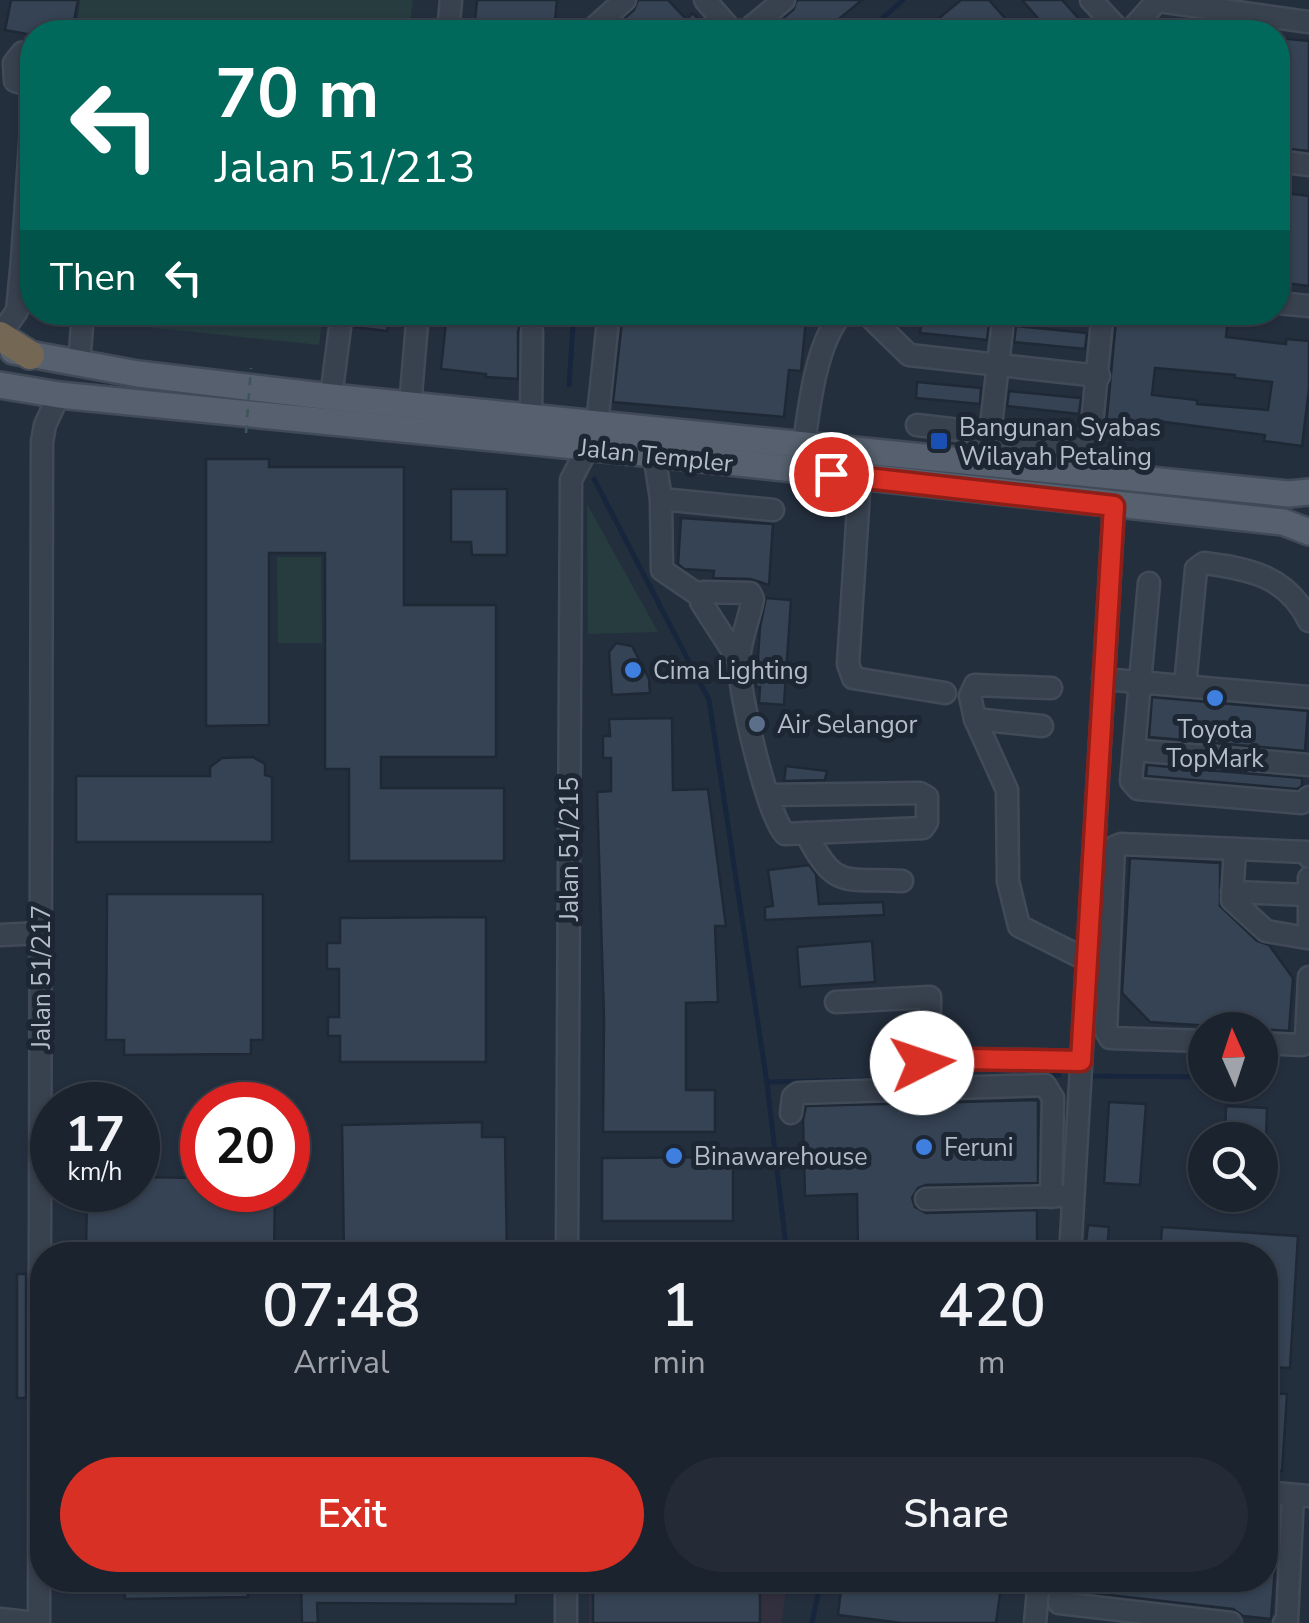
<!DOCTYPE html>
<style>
:root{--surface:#1b232e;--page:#242b36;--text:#f1f3f6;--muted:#a0a4aa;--line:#39404a;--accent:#d93025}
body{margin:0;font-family:"Nunito Sans",sans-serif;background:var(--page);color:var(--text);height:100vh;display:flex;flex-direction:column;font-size:38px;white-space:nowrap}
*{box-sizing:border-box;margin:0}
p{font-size:32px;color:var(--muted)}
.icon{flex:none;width:55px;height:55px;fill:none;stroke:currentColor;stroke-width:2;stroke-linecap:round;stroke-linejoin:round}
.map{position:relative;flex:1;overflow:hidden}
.panel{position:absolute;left:30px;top:1242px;width:1248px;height:350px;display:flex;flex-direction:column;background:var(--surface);border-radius:40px;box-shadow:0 2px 8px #0004,0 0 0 2px var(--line)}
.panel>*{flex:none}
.hud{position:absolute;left:20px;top:20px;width:1270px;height:305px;border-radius:40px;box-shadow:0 2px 8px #0004,0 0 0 2px var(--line);background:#00695c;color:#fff;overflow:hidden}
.needle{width:65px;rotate:357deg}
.controls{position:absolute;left:1188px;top:1012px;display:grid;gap:20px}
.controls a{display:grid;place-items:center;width:90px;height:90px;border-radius:50%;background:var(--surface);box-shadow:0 2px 8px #0004,0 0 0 2px var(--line);font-size:50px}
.speed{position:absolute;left:30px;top:1082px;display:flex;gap:20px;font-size:50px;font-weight:700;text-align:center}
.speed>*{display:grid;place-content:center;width:130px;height:130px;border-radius:50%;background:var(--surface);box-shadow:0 2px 8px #0004,0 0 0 2px var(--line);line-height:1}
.speed small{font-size:25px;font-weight:400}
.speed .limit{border:15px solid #d22;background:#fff;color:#111}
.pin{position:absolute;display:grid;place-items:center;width:85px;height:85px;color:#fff;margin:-42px;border:5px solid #fff;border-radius:50%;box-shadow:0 2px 10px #0007}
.me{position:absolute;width:110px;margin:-55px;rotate:86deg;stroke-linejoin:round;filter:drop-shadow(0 0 8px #0008)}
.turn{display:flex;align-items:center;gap:35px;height:210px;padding:0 30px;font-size:45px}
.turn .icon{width:130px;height:130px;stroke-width:2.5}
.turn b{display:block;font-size:70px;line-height:85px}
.then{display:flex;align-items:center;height:95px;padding:0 30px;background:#0003;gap:20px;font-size:38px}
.eta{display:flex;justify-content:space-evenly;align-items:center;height:170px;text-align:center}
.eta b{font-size:60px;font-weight:600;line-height:70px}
.cta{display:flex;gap:20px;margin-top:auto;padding:20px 30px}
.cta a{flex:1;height:115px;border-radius:60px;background:var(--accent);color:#fff;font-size:40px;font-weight:600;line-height:115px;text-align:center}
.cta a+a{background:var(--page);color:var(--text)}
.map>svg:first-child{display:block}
</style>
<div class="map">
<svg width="1309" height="1623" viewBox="0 0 1309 1623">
<rect width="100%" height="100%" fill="#242f3e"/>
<path fill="#32303f" d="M589 1580H788L781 1623H589Z"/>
<g fill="#263c3f">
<path d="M80 0H413L409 32H76Z"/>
<path d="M128 313V312L323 313 319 345 127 325Z"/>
<path d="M587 504 658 632 588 634Z"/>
<path d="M277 557H321L322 643H278Z"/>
</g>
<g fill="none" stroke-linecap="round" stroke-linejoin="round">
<g stroke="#17263c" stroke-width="5">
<path d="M867 32 903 0"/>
<path d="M569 385 574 312"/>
<path d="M594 479 709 700 767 1083 787 1255"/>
<path d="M1042 1076 1059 1075"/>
<path d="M1088 1076 1205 1077"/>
<path d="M767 1082 916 1079"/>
<path d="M812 1623 821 1580"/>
</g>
</g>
<g fill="#364354" stroke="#1f2835" stroke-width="2.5" fill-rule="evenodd">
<path d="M11 0H78L72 32 32 35 5 30Z"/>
<path d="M477 0H557L554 32H474Z"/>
<path d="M638 0H668L687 20 692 13 714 32H609L634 10Z"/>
<path d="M797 0H862L823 32H773L770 29 793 10Z"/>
<path d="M961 0H989L1017 32H922Z"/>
<path d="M1022 0H1062L1091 32H1050Z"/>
<path d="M1278 38 1309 41V151L1278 148Z"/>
<path d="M1278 192 1309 196V286L1278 282Z"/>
<path d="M356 312H389L387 331 354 327Z"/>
<path d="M447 312H523L518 332V379L486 377V374L441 369Z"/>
<path d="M623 312H745L806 319 801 371 789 370 784 417 613 402Z"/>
<path d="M1157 313 1228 319 1226 337 1286 344V339L1309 341V389L1302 446 1264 441 1265 435 1149 420 1148 431 1106 427 1116 321 1156 325ZM1155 368 1235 375V378L1272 382 1268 410 1197 404V400L1152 395Z"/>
<path d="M922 317 989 324 987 340 920 333Z"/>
<path d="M1016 326 1087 333 1085 349 1014 342Z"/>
<path d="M917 382 981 388 980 404 916 398Z"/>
<path d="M1009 391 1081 398 1079 414 1007 406Z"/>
<path d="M206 459H269V467H404V605H496V757H381V788H504V861H349V769H325V553H269V725L206 726Z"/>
<path d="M451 489H507V555H472L471 542H451Z"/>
<path d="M681 518 773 524 769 585 750 579 713 578 714 571 684 569 678 564Z"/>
<path d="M766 598 791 600 784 705 759 703 760 687H756L760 627Z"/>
<path d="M616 643 632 646 649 679 650 693 612 695 609 652Z"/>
<path d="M1152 697 1308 711 1305 751 1149 737Z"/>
<path d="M672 718 673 790 708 789 726 926H715L718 1002 686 1003V1090H715V1132H603L604 1018 597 792 611 791V758H603V736H610L609 719Z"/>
<path d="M253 757 265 764V775L272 777V842H76V776H210V767L222 758Z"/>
<path d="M1147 765 1302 778V786L1297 789 1146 776Z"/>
<path d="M786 766 827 771 825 780 784 781Z"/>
<path d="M1130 858 1220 863V906L1257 941 1269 945 1293 978 1289 1031 1150 1022 1122 993Z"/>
<path d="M809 865 816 874 819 904 883 902 884 915 765 920V907L773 906 768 870Z"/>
<path d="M107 894H263V1040H251V1054L124 1055V1040H106Z"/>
<path d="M486 917V1062H340V1036H328V1017H339V969H327V943H340V918Z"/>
<path d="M872 941 875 982 800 987 797 947Z"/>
<path d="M910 1045V1071L873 1072 872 1046Z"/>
<path d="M1038 1100V1183L926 1185 918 1188 912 1198 915 1207 926 1213 1037 1210V1247L858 1249 857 1194 805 1196 803 1120 806 1106Z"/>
<path d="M1109 1102 1146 1104 1140 1185 1104 1183Z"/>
<path d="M1226 1106 1267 1108 1266 1140H1225Z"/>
<path d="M482 1122V1137H505L507 1255H344L342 1125Z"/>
<path d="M733 1157V1221H602V1158Z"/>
<path d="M138 1177 202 1178V1190H275L274 1255H86L87 1190H138Z"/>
<path d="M1088 1225 1109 1227 1107 1253 1085 1250Z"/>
<path d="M1162 1227 1298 1236 1290 1368 1268 1367 1270 1338H1265V1255H1160Z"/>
<rect x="17" y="1274" width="9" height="124"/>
<path d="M1265 1393 1287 1394 1282 1471 1265 1469Z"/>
<path d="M1265 1529 1278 1530 1271 1619 1243 1616 1233 1609 1074 1591 1075 1580H1265Z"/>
<path d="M124 1580H247L248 1597 125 1599Z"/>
<path d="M301 1580H516V1604L317 1603 318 1623H302Z"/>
<path d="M760 1580V1623H593V1581Z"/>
<path d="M842 1580H1002L996 1623H902L838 1615Z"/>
</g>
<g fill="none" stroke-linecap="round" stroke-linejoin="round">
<g stroke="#414a57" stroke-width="25">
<g id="minor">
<path d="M705 0 733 32"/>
<path d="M1091 0 1121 32"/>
<path d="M1158 1 1309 22"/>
<path d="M590 31 625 0"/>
<path d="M448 32 451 0"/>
<path d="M745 32 784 0"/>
<path d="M1129 32 1158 0"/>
<path d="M32 56 22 53 14 63 15 81 32 86"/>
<path d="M32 115 22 260 32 261"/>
<path d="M1278 161 1309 165"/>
<path d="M1278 303 1309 306"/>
<path d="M865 312 909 355 1099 376"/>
<path d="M0 335 17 311 22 260"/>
<path d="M79 365 83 312"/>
<path d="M331 397 342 312"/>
<path d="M531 417 532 332"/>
<path d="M409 418 418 312"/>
<path d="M597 424 609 312"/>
<path d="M917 425 1079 444 1091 434 1102 321 1096 312"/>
<path d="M990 434 1004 312"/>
<path d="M654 454 661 499 662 570 700 596"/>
<path d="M802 459C808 416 814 344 843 312"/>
<path d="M860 477 848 664 853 678 945 693"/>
<path d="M661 499 773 510"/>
<path d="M1149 583 1131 781 1138 789 1302 803 1309 797"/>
<path d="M739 661 701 602 703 592 750 593 753 599C749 619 740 641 739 661 738 690 767 815 785 834L923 828 927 822V797L920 793 768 795"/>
<path d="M1103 679 1309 697"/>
<path d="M1185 686 1196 569 1204 563C1250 569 1287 576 1309 621"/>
<path d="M1051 688 975 685 970 696 975 719 1007 790 1008 881 1019 926 1087 960"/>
<path d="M975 719 1042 726"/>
<path d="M1134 750 1309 765"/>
<path d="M806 833C835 890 843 878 902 881"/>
<path d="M1235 849 1232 900 1266 931 1307 938"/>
<path d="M1309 878V938"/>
<path d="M1232 892 1308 895"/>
<path d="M0 935 41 933"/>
<path d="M836 1002 930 997V1042L966 1059"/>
<path d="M1205 1041 1110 1038 1106 1031 1114 847 1121 844 1306 852 1309 857"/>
<path d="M1260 1043 1302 1045 1306 1039 1309 977"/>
<path d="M922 1063 966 1059 1081 1061"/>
<path d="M791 1113 793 1097 798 1093 1045 1085 1053 1098 1051 1197"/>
<path d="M926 1199 1064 1196"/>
<path d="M567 1255 571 480 588 447"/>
<path d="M1070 1255 1114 505"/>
<path d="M1265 1492 1309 1496"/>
<path d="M1061 1580 1059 1603 1231 1623"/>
<path d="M0 1619 36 1623"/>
<path d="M39 1623 42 442 45 425 59 395"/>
<path d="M566 1623V1580"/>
<path d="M1035 1623 1039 1580"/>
<path d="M1284 1623 1287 1621 1293 1496"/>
</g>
</g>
<g stroke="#414a57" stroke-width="30">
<g id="major">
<path d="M13 351 138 374 331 397 1289 494 1309 492"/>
<path d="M0 385 59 395 654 454 1283 522 1309 532"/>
</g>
</g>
<g stroke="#434c59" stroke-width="32">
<path id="highway" d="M0 336 30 355"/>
</g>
<use href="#minor" stroke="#38414e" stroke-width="20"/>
<use href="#major" stroke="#56606e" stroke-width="25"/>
<use href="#highway" stroke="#746855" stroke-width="28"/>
<path stroke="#3f5557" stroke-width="2.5" stroke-dasharray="8 8" stroke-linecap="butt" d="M246 433 251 368"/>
</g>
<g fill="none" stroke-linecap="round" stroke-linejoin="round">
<g stroke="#8d1f18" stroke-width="25">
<path id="route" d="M831 474 1114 506 1081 1061 966 1059 922 1063"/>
</g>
<use href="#route" stroke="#d93025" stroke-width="18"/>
</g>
<rect fill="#1a4fb4" stroke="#1d2633" stroke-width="4" x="929" y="431" width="20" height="20" rx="5"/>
<g fill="#3f7fe0" stroke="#1d2633" stroke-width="4">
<circle cx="633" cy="670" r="10"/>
<circle cx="1215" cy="698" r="10"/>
<circle cx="924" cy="1147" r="10"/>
<circle cx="674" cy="1156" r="10"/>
</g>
<circle fill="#5c6f8a" stroke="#1d2633" stroke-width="4" cx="757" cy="724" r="10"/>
<g text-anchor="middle" stroke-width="10" stroke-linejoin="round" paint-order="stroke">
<g font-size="25" fill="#b4bcc9" stroke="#1d2633" text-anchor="start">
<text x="959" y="436">Bangunan Syabas<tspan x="959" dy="29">Wilayah Petaling</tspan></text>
<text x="653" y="679">Cima Lighting</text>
<text x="777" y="733">Air Selangor</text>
<text x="1215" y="738" text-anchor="middle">Toyota<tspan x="1215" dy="29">TopMark</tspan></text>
<text x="944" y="1156">Feruni</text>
<text x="694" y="1165">Binawarehouse</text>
</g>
<g font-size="25" fill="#b4bcc9" stroke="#1d2633">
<text transform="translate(656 455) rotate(6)" y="9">Jalan Templer</text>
<text transform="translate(569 849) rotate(-90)" y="9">Jalan 51/215</text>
<text transform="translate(41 977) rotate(-90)" y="9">Jalan 51/217</text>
</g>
</g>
</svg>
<div class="controls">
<a><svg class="needle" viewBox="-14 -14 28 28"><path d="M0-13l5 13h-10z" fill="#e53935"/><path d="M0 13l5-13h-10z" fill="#a0a4aa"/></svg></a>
<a><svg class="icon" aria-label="search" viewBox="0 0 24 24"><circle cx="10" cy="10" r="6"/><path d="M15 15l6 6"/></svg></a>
</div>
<div class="speed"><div>17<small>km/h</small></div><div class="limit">20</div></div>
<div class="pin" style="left:831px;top:474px;background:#d93025"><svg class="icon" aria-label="arrive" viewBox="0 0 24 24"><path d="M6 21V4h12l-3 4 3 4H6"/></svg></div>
<svg class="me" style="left:922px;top:1063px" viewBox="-20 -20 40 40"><circle r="19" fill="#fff"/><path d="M0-13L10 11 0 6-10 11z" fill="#d93025"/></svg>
<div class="hud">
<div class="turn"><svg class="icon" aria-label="left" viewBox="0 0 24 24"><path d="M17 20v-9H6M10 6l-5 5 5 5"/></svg><div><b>70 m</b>Jalan 51/213</div></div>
<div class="then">Then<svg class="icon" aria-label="left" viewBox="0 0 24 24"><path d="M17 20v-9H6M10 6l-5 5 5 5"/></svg></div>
</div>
<section class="panel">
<div class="eta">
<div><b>07:48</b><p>Arrival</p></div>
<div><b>1</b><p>min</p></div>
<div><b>420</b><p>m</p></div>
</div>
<div class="cta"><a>Exit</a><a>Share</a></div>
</section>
</div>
